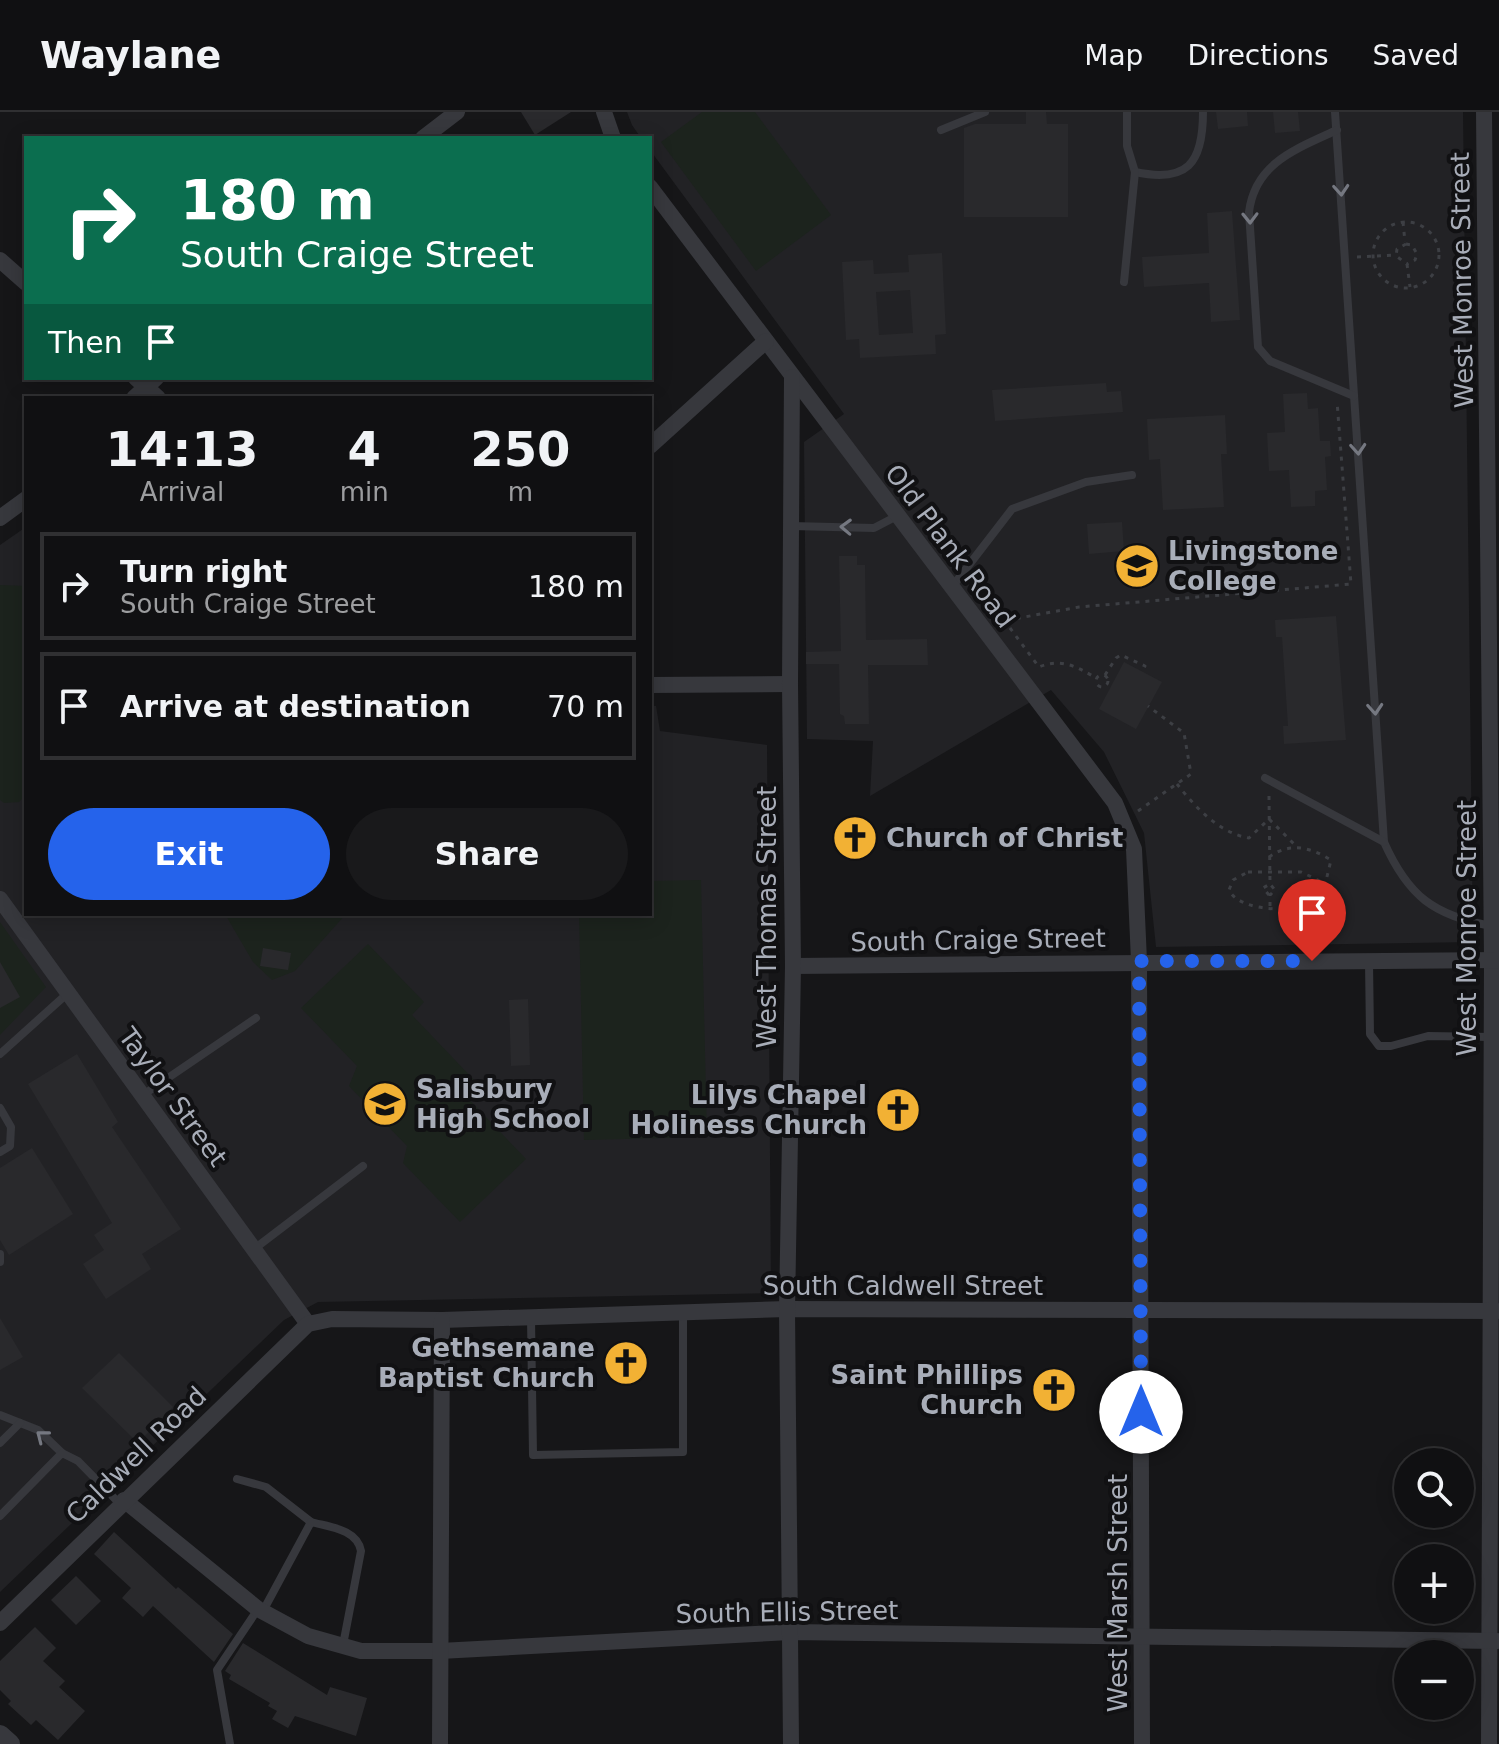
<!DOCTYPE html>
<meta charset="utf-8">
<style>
:root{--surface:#101012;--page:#19191b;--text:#f1f3f6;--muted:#9c9d9f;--line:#303032;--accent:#2563eb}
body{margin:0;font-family:"DejaVu Sans",sans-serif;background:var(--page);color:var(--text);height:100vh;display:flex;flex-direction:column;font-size:30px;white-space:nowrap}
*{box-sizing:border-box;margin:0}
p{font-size:26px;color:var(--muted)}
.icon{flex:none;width:44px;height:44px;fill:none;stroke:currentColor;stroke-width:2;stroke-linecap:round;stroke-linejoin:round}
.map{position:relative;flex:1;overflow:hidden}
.sheet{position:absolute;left:24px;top:284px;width:628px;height:520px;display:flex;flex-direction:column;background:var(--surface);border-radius:0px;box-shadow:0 4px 20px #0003,0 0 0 2px var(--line)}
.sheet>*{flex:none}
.hud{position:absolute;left:24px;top:24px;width:628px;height:244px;border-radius:0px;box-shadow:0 4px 20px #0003,0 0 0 2px var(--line);background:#0b6e4f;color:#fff;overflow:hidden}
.buttons{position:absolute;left:1394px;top:1336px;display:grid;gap:16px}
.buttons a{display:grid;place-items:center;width:80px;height:80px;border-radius:50%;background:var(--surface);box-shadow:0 4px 20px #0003,0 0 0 2px var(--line);font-size:40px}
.pin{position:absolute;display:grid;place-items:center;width:68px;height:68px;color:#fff;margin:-82px -34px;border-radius:50% 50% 50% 0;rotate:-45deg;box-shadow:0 0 8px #0007}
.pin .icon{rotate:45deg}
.me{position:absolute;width:88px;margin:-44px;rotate:0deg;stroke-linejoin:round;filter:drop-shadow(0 0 6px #0008)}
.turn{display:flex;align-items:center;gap:28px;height:168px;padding:0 24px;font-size:36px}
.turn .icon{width:104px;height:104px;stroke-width:2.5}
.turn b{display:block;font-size:56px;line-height:68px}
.then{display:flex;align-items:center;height:76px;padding:0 24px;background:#0003;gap:16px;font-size:30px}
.eta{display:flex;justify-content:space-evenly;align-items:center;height:136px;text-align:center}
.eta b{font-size:48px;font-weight:800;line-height:56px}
.button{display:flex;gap:16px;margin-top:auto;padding:16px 24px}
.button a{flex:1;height:92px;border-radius:48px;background:var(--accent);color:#fff;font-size:32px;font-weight:800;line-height:92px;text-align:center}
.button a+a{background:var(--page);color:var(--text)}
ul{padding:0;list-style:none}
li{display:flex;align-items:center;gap:24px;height:108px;margin:0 16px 12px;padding:0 8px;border:4px solid var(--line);border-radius:0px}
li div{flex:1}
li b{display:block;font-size:30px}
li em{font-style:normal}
header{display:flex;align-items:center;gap:48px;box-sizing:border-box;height:112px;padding:0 40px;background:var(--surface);border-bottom:2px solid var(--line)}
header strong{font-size:38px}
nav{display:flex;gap:44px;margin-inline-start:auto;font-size:28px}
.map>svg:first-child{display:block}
</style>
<header>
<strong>Waylane</strong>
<nav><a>Map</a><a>Directions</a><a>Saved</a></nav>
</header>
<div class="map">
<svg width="1499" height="1632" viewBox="0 0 1499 1632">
<rect width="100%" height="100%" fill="#161618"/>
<g fill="#222225">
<path d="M627 0H1463L1473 830 1156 835 1144 721 1104 640 1051 578 870 684 873 629 807 627 804 330 844 302 650 38V26H641L632 13Z"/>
<path d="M26 415V802H650V594H656L660 619 767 633 771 1181 318 1190 284 1208 0 1480V433Z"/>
</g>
<g fill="#1c231d">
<path d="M702 0H755L831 103 756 159 661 30Z"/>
<path d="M0 473 26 474V683L19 690 4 691 0 688Z"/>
<path d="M701 768 707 1025 584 1028 579 802H650V769Z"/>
<path d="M225 802H346L295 859 272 868 253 850Z"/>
<path d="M0 810 46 875 0 923Z"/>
<path d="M368 832 424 890 412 903 475 969 463 981 526 1047 460 1110 403 1051 407 1034 349 974 357 954 301 896Z"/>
</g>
<g fill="#29292c" fill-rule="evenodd">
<path d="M521 0H571L535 23Z"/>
<path d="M1026 0H1046L1047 12H1068V105H964V16L975 12H1026Z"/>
<path d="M1216 0H1247L1248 14 1218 17Z"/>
<path d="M1273 0H1298L1300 19 1275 21Z"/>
<path d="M1232 99 1240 208 1211 210 1209 171 1144 175 1142 145 1209 141 1207 101Z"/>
<path d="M942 141 946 222 935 223 936 242 860 246 859 227 846 228 842 150 873 148 874 162 909 160 908 143ZM910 178 913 221 879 223 876 180Z"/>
<path d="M1106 271 1107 280 1121 279 1123 300 995 309 992 278Z"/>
<path d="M1307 281 1308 297 1318 296 1320 329H1330L1331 344 1325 345 1327 378 1315 379V394L1291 395 1289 358 1269 359 1267 321 1285 320 1283 282Z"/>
<path d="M1225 303 1227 342H1221L1224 395 1163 398 1160 347 1149 348 1147 307Z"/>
<path d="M1122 410 1124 439 1089 442 1087 412Z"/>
<path d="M839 444H857V453H865L866 528 927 527 928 553H868L869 612H845L844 604 840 602 839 552H806V540L841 539Z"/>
<path d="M1336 504 1346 628 1284 632 1283 614H1288L1282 525H1276L1275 508Z"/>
<path d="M1124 550 1162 570 1136 617 1099 597Z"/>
<path d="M263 836 291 841 288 858 260 854Z"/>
<path d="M0 850 20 885 0 896Z"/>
<path d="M528 887 530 953 511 954 509 888Z"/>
<path d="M77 942 118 1010 112 1015 181 1117 142 1142 151 1157 106 1187 83 1152 104 1138 94 1123 112 1111 28 972Z"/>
<path d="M32 1036 73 1102 9 1143 0 1128V1056Z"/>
<path d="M0 1206 23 1245 0 1258Z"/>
<path d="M119 1241 173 1295 138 1331 82 1276Z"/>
<path d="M114 1420 176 1477 178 1475 233 1522 214 1550 153 1494 143 1505 122 1486 131 1476 94 1442Z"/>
<path d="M76 1464 101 1489 76 1513 51 1488Z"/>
<path d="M35 1515 56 1536 43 1549 65 1569 59 1575 85 1599 58 1628 36 1608 31 1613 8 1592 11 1589 0 1578V1549Z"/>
<path d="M243 1531 327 1583 330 1575 367 1586 356 1624 295 1604 288 1616 272 1607 277 1599 268 1594 270 1591 229 1567 231 1563 225 1559Z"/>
</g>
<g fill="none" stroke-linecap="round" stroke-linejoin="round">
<g stroke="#3d3f44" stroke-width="3" stroke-dasharray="4 6" stroke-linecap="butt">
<path d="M1403 110 1405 130"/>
<circle cx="1406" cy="143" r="33"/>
<path d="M1406 132 1397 137 1396 144 1407 152"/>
<path d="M1406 132 1412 133 1417 142 1415 148 1407 152"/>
<path d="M1357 145 1396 143"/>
<path d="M1407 152 1410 175"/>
<path d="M1004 508 1039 555C1061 546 1076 554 1096 566"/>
<path d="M997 510 1079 495 1351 472 1337 289"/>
<circle cx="1102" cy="569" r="6"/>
<path d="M1105 563 1116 546 1121 543 1145 554 1142 559"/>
<path d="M1177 672C1195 695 1219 721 1249 726L1269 707 1297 735"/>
<path d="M1269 684 1270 772 1275 778 1270 783V795"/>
<path d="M1138 699 1191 662 1184 621 1148 594"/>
<path d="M1269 745C1290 730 1310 735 1331 748L1325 773 1327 783"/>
<path d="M1248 760H1301L1320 769 1322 781C1309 803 1240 802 1229 778L1233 768Z"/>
<path d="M1269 783 1263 776 1270 772"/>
</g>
<g stroke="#37383d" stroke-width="8">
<path d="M1127 0V34L1135 60C1187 71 1203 52 1203 0"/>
<path d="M1335 0 1384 730C1408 784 1434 804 1492 814"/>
<path d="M941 18 985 0"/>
<path d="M1337 18C1296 37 1255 51 1249 100L1258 235 1270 249 1354 284"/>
<path d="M1124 170 1135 60"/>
<path d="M791 414 874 416 897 404"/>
<path d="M952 475 1012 397 1086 370 1132 363"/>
<path d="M1265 666 1384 730"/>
<path d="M1369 850 1370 922 1379 934H1391L1428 924 1492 925"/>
<path d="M0 942 68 881"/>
<path d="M143 983 256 906"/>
<path d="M0 996 11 1015 10 1034 0 1040"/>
<path d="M254 1137 363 1054"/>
<path d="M0 1142V1150"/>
<path d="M531 1206 533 1343 683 1340V1201"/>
<path d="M0 1303 38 1318 62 1341"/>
<path d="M0 1331 20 1311"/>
<path d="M237 1367 266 1375 311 1410"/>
<path d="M0 1404 62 1341 78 1349 120 1392"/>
<path d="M263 1499 311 1410C329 1415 357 1417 361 1439L343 1533"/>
<path d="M230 1632 217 1558 258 1497"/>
</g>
<g stroke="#37383d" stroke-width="16">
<path d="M604 0 613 26"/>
<path d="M1484 0 1492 848 1489 1632"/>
<path d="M423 26 457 0"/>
<path d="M650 75 1115 691 1134 737 1139 849 1142 1632"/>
<path d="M0 148 26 171"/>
<path d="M136 266 158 286"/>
<path d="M134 286 156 266"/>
<path d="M650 334 766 229"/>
<path d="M0 406 26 387"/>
<path d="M650 573 790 572"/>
<path d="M0 787 308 1212"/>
<path d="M793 854 1499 848"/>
<path d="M124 1388 258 1497 308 1524 361 1539H440L790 1520 1497 1529"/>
<path d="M0 1511 308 1212 332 1207 442 1208 787 1197 1497 1199"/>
<path d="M440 1632 442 1208"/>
<path d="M791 1632 787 1197 793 854 790 572 792 265"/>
</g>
<path stroke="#37383d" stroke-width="20" d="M0 1623 10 1632"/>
</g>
<defs><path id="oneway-chevron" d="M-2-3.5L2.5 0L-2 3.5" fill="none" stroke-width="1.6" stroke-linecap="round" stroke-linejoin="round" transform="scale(2)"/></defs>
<g stroke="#757881">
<use href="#oneway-chevron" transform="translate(1341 78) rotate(86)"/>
<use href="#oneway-chevron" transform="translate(1250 106) rotate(89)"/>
<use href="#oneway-chevron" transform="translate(1358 337) rotate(86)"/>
<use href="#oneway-chevron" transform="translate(846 415) rotate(-178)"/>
<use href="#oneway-chevron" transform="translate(1375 597) rotate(86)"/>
<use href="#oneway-chevron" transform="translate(42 1324) rotate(-142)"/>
</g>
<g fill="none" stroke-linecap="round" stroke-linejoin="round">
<path stroke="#2563eb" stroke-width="14" stroke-dasharray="0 25.2" d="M1141 1300 1139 849H1312"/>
</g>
<defs>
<g id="university-disc" transform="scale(2.3)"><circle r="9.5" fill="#f2b134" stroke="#111113"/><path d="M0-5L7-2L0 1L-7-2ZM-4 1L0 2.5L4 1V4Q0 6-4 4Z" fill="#111"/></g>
<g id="church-disc" transform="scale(2.3)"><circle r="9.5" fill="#f2b134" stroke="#111113"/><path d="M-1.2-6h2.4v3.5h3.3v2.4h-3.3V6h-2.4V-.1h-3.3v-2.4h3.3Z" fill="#111"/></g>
<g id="school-disc" transform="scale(2.3)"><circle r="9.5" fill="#f2b134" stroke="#111113"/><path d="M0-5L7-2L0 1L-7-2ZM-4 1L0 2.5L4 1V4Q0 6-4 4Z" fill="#111"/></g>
</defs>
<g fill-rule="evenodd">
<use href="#university-disc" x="1137" y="454"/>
<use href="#church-disc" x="855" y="726"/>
<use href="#school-disc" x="385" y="992"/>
<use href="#church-disc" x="898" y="998"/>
<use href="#church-disc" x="626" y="1251"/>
<use href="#church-disc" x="1054" y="1278"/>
</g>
<g text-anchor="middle" stroke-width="8" stroke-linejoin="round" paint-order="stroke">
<g font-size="26" fill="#a8adb8" stroke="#111113">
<text transform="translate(1462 168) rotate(-91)" y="9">West Monroe Street</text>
<text transform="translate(950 434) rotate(53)" y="9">Old Plank Road</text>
<text transform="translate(767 805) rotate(-90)" y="9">West Thomas Street</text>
<text transform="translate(1467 816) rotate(-90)" y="9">West Monroe Street</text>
<text transform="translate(978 828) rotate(-1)" y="9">South Craige Street</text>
<text transform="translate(173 985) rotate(54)" y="9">Taylor Street</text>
<text x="903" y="1183">South Caldwell Street</text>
<text transform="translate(136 1343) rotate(-44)" y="9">Caldwell Road</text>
<text transform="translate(1118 1481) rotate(-90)" y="9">West Marsh Street</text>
<text transform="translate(787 1500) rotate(-1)" y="9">South Ellis Street</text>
</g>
<g font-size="26" font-weight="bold" fill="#a8adb8" stroke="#111113" text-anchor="start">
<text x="1168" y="448">Livingstone<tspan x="1168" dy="30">College</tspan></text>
<text x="886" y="735">Church of Christ</text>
<text x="416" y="986">Salisbury<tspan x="416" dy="30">High School</tspan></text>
<text x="867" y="992" text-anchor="end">Lilys Chapel<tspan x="867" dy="30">Holiness Church</tspan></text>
<text x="595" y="1245" text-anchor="end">Gethsemane<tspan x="595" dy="30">Baptist Church</tspan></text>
<text x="1023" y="1272" text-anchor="end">Saint Phillips<tspan x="1023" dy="30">Church</tspan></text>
</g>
</g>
</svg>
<div class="buttons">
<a><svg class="icon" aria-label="search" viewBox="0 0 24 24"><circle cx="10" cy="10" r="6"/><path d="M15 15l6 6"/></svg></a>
<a>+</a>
<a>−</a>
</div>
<div class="pin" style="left:1312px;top:849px;background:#d93025"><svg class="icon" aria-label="arrive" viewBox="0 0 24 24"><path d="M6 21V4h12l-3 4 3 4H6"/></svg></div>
<svg class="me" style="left:1141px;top:1300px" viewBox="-20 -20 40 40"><circle r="19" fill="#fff"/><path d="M0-13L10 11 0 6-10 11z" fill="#2563eb"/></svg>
<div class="hud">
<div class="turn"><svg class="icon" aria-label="right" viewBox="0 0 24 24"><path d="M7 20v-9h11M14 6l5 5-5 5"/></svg><div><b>180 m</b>South Craige Street</div></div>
<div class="then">Then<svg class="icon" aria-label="arrive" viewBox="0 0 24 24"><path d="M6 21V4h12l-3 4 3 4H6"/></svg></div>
</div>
<section class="sheet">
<div class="eta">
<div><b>14:13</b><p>Arrival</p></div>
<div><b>4</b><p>min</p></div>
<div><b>250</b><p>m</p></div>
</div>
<ul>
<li><svg class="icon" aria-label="right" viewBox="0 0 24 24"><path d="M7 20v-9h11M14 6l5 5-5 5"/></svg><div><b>Turn right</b><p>South Craige Street</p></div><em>180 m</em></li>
<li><svg class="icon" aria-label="arrive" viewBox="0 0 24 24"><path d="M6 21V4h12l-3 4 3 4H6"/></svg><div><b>Arrive at destination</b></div><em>70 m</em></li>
</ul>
<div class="button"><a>Exit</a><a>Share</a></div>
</section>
</div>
